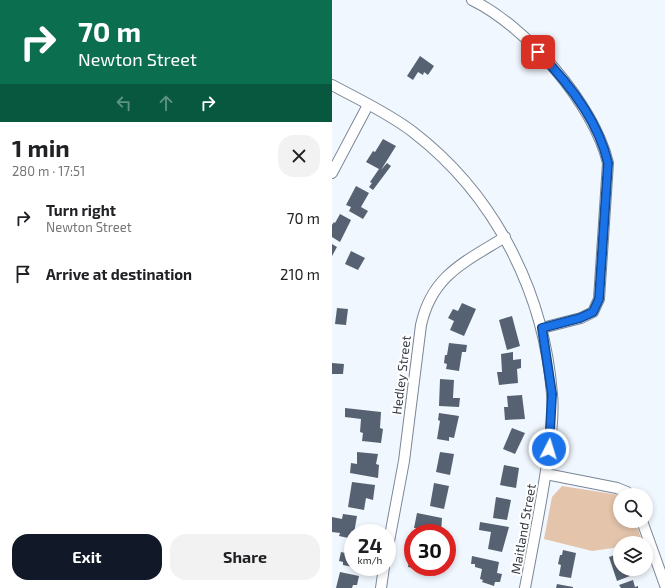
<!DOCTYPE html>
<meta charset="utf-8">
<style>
:root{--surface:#fff;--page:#f2f2f2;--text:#202124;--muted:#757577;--accent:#111827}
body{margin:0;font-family:"Exo 2",sans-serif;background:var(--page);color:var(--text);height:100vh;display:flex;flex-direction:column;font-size:15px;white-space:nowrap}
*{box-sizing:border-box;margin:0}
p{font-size:13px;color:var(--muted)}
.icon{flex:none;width:22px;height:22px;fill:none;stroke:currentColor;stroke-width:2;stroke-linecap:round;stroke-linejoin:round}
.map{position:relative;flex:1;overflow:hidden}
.sheet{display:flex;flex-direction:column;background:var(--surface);width:332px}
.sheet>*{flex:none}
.guide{background:#0b6e4f;color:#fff;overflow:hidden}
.tools{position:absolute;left:281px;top:488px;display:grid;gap:8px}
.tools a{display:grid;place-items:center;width:40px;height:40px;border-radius:50%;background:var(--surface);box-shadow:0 2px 6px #0003;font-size:20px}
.speed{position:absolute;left:12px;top:524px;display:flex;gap:8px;font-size:20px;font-weight:700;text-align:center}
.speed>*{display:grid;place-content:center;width:52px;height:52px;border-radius:50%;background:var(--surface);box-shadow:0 2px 6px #0003;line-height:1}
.speed small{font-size:10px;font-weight:400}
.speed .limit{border:6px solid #d22;background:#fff;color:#111}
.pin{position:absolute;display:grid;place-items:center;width:34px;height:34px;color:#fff;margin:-17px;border-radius:8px;box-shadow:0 2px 6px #0006}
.me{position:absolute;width:44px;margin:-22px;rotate:5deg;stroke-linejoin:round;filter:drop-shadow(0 0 3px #0008)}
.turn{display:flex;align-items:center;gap:14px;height:84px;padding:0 12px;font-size:18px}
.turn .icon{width:52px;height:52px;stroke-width:2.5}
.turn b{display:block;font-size:28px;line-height:34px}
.lanes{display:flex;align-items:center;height:38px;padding:0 12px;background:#0003;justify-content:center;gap:20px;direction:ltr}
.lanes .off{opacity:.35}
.round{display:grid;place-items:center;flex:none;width:42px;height:42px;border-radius:16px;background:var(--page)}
.headline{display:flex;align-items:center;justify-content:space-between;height:68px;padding:0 12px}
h1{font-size:24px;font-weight:700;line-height:30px}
.button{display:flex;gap:8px;margin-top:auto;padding:8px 12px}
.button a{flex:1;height:46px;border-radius:16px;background:var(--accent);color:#fff;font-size:16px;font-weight:700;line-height:46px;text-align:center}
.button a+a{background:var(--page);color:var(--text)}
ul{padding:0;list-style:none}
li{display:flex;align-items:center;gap:12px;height:56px;padding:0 12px}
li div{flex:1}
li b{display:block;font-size:15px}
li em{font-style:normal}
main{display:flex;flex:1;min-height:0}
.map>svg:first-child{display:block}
</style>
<main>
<section class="sheet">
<div class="guide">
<div class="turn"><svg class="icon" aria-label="right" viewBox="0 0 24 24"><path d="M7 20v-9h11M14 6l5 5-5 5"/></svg><div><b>70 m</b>Newton Street</div></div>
<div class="lanes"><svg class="icon off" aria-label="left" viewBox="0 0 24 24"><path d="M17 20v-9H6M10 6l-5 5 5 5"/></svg><svg class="icon off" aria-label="ahead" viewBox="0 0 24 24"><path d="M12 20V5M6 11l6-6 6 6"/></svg><svg class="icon" aria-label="right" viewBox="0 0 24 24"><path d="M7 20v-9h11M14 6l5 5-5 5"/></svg></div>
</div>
<div class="headline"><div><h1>1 min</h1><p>280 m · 17:51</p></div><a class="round"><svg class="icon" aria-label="close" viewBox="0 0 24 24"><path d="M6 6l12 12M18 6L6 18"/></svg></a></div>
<ul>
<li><svg class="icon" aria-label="right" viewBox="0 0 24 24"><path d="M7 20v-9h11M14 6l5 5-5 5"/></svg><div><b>Turn right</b><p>Newton Street</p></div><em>70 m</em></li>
<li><svg class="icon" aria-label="arrive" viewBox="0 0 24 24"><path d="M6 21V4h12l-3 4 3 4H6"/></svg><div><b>Arrive at destination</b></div><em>210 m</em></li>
</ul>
<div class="button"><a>Exit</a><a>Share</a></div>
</section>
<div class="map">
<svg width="333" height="588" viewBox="0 0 333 588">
<rect width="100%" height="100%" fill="#f1f7fe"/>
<path fill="#e4c4ab" d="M230 486 287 495 288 521H303L311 543H288V547L260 551 212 539 220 497Z"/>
<g fill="#566271">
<path d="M88 56 102 66 96 75 92 72 91 75 86 72 81 80 75 76Z"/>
<path d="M51 139 64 146 49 170 55 163 59 166 41 190 37 187 40 183 38 182 47 169 34 162 41 151 43 152Z"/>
<path d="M24 186 37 193 29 207 36 211 31 219 17 211 19 207 14 205Z"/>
<path d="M8 214 19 220 8 242 0 237V225L2 222 3 223Z"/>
<path d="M0 244 5 247 0 256Z"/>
<path d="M19 251 33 258 26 270 13 264Z"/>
<path d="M130 303 144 309 132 336 118 330 122 321 116 318 121 309 126 311Z"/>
<path d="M5 308 16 309 14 325 3 324Z"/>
<path d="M180 316 188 346 175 350 167 320Z"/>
<path d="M117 343 135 345 134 352H130L127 371 114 369 115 364 112 363 113 355H115Z"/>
<path d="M181 352V360L189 359V368L185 369 186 383 167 385 165 372H170L169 354Z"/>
<path d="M0 363 12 364 11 374H0Z"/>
<path d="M108 379 122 380 121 398H128L127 407 107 406Z"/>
<path d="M190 395 193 419 173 420 172 407H176L175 396Z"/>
<path d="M13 408 49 412 48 428 51 429 49 443 30 441 31 433 28 432 29 419 13 417Z"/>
<path d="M107 413 127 416 122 438 117 437V441L105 439 108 421 106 420Z"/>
<path d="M180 428 193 433 183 454 171 449Z"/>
<path d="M25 452 46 454 44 464 47 465 46 478 18 473 19 463 25 464Z"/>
<path d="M108 452 122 454 118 475 104 472Z"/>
<path d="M172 465 187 468 184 488 168 485Z"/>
<path d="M20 482 43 485 41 500 34 498 32 510 16 507Z"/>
<path d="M102 483 117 486 112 509 98 506Z"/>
<path d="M164 497 179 500 175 520 161 518Z"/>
<path d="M85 513 110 518 109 533H85L86 528H82Z"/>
<path d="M11 514 25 516 21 539 7 536 8 533 0 532V517L10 519Z"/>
<path d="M148 522 177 527 170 552 156 549 159 532 147 530Z"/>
<path d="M80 545 81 567H95L94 570 76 567Z"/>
<path d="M14 547 21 548V567L11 565V562L7 561 9 552 13 553Z"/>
<path d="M231 550 244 553 239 578 227 576 229 565 226 564 228 555H230Z"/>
<path d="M288 553V569H295L298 576 285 581 277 557Z"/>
<path d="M140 556 167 562 165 573 170 574 168 582H163L162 586 150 582 151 580 148 579 150 569 143 567V564H139Z"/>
<path d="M8 572 27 576 25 585H21L20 588H4Z"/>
<path d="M301 580 303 587 306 586V588H289L287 585Z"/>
<path d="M225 584 241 587V588H224Z"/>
</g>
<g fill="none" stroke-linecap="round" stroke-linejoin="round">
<g stroke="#7a8797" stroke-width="12">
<g id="street">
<path d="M140 0C194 26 262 104 276 163L267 299 261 312 249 318 210 328"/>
<path d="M0 85C26 99 58 114 81 132 163 195 212 292 220 394 222 414 219 437 216 457 210 501 201 544 193 588"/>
<path d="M0 173 36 105"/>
<path d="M214 474 285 488 295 492 297 495"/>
<path d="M310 521 333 585"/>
<path d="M55 552 72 461 89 325C100 275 133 262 173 237"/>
<path d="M49 588 52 567"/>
</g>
</g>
<use href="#street" stroke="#fff" stroke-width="10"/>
</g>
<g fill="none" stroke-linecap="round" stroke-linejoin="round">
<g stroke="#114b97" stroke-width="10">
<path id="route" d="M206 52C237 83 266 120 276 163L267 299 261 312 248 318 210 328 220 394 217 449"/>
</g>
<use href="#route" stroke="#1a73e8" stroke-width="7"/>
</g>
<g text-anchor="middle" stroke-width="4" stroke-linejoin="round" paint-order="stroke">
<g font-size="13" fill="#343940" stroke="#fff">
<text transform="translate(69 375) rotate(-83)" y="5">Hedley Street</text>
<text transform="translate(191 529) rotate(-80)" y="5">Maitland Street</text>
</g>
</g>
</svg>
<div class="tools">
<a><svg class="icon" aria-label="search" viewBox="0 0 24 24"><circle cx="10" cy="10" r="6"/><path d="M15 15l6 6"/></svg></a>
<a><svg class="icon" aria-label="layers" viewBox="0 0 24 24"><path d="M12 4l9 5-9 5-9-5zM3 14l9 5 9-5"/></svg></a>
</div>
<div class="speed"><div>24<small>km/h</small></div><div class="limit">30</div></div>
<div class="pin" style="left:206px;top:52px;background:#d93025"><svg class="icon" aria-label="arrive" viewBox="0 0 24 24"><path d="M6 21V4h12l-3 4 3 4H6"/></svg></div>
<svg class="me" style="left:217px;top:449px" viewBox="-20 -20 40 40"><circle r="17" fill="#1a73e8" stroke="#fff" stroke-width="3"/><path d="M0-11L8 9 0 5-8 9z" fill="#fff"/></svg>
</div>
</main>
